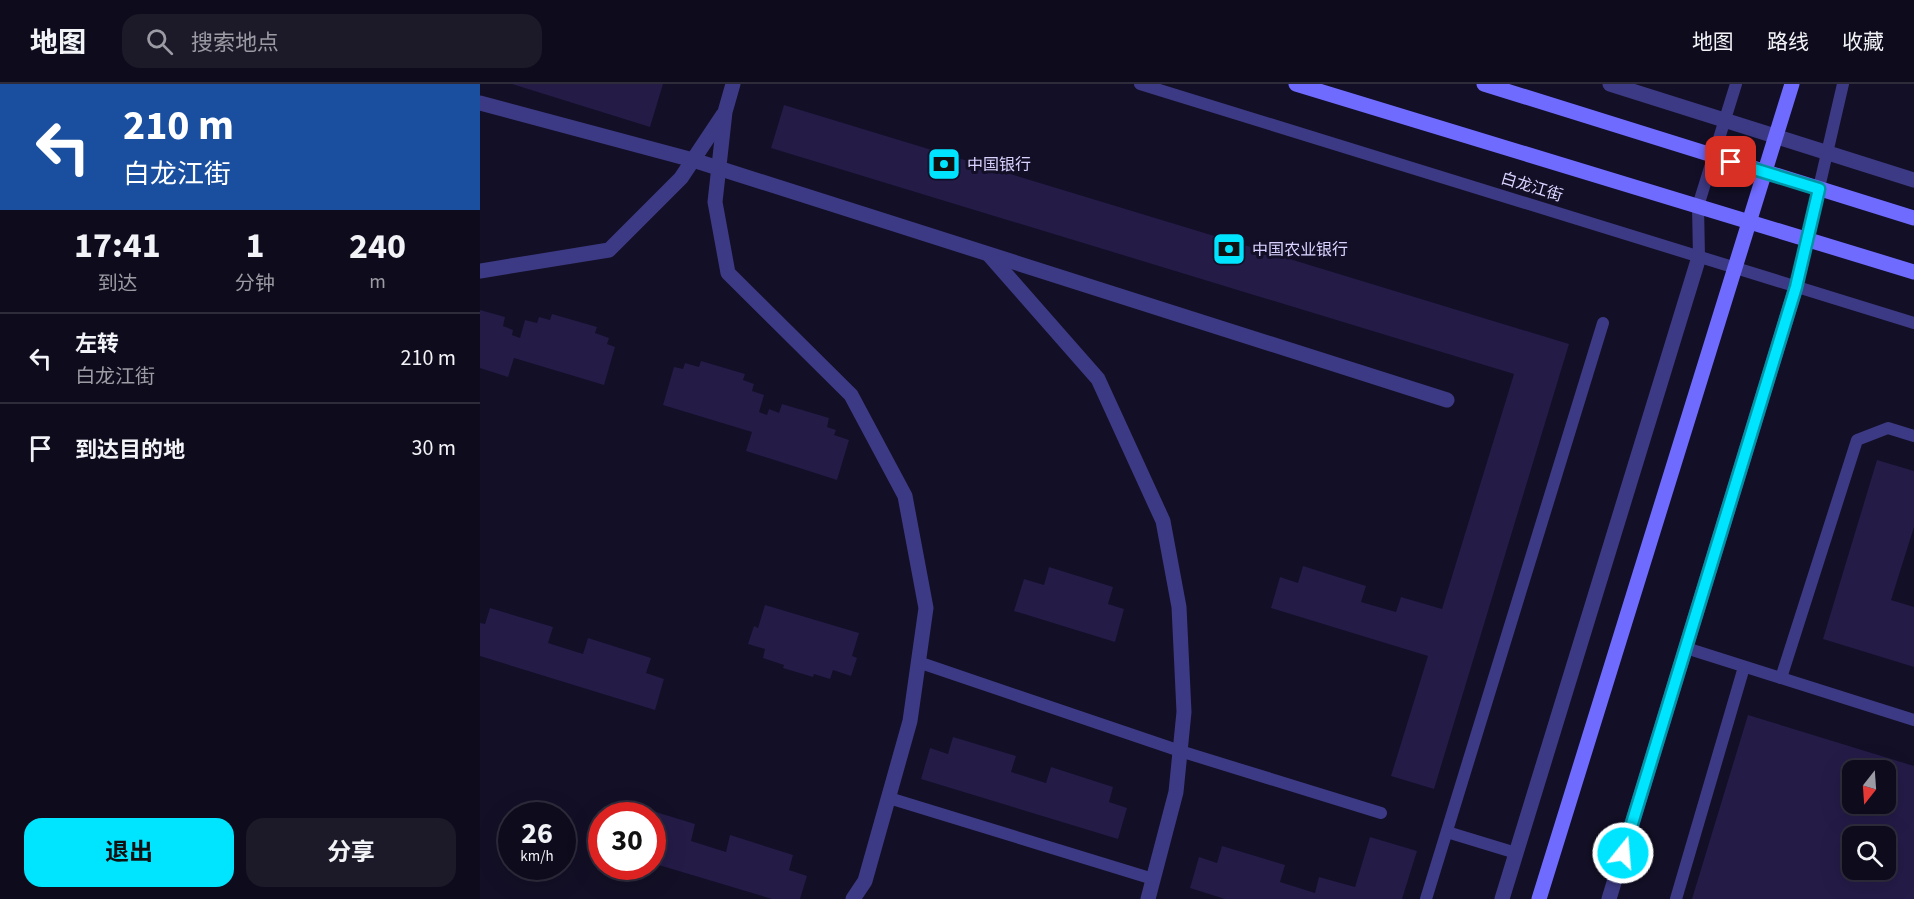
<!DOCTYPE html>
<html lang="zh">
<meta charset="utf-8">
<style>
:root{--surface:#0e0b1c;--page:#1c1929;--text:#f1f3f6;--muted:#9b9ba3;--line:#2e2b3b;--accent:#00e5ff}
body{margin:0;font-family:"Source Sans 3","Noto Sans SC",sans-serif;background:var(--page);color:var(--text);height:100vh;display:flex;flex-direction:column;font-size:22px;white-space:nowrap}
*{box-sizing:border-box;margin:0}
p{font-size:20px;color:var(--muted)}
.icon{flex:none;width:33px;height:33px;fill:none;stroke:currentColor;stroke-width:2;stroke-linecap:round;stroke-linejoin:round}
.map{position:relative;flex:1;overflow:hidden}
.sheet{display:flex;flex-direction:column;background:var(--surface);width:480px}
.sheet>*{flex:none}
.banner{background:#1a4fa0;color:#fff;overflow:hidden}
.needle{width:39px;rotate:197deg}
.buttons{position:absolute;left:1362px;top:676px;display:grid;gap:12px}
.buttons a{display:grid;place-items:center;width:54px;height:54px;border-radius:12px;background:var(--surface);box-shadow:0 6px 24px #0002,0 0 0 2px var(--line);font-size:30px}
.speed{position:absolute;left:18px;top:718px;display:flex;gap:12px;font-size:30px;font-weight:700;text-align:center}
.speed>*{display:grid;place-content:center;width:78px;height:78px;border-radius:50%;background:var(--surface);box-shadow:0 6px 24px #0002,0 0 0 2px var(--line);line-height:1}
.speed small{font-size:15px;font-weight:400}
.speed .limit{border:9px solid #d22;background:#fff;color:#111}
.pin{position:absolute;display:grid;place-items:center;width:51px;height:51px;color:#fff;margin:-26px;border-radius:12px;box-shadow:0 3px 9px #0006}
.me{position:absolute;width:66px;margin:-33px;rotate:17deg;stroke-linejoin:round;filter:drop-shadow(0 0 4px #0008)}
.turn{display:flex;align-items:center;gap:21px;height:126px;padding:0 24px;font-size:27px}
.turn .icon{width:78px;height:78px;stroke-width:2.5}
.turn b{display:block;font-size:42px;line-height:51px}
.eta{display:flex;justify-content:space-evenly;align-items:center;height:102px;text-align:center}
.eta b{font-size:36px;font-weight:700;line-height:42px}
.primary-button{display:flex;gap:12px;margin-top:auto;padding:12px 24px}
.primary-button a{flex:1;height:69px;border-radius:18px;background:var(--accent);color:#111;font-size:24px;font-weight:700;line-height:69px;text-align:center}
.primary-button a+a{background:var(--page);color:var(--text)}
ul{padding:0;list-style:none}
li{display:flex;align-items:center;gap:18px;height:90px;padding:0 24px;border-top:2px solid var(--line)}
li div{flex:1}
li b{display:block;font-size:22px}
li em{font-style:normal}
header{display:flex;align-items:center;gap:36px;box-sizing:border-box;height:84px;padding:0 30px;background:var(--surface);border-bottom:2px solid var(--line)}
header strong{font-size:28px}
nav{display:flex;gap:33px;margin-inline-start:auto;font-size:21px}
.search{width:420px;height:54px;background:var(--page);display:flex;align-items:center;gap:15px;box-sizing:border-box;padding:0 21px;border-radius:18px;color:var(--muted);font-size:22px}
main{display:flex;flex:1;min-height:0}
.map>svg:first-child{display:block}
</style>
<header>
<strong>地图</strong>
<div class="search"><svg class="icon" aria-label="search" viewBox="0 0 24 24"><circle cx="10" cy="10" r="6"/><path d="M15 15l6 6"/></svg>搜索地点</div>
<nav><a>地图</a><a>路线</a><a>收藏</a></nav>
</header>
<main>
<section class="sheet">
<div class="banner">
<div class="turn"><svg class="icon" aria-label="left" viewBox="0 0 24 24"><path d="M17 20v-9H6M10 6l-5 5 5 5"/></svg><div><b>210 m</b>白龙江街</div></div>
</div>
<div class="eta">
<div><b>17:41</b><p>到达</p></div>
<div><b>1</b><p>分钟</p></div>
<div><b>240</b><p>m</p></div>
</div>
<ul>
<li><svg class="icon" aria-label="left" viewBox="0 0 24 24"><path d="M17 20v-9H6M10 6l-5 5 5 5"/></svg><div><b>左转</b><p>白龙江街</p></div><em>210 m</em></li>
<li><svg class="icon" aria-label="arrive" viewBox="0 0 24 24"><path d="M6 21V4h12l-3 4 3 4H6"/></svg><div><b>到达目的地</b></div><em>30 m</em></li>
</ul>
<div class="primary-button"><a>退出</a><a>分享</a></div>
</section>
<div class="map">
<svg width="1434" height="815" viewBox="0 0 1434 815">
<rect width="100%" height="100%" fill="#130f26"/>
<g fill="#241b47" fill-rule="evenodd">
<path d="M32 0H183L170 43Z"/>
<path d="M304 21 1089 260 954 705 911 692 948 572 791 524 800 493 818 499 823 482 886 502 881 518 916 528 921 513 962 525 1034 290 291 64Z"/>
<path d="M0 226 25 233 23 242 33 246 32 251 40 254 45 236 57 239 59 233 70 236 72 230 117 243 115 249 129 254 127 260 135 263 124 301 34 274 28 293 0 284Z"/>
<path d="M221 277 265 290 263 296 274 300 272 307 284 311 279 328 287 331 289 325 299 329 302 320 349 334 347 343 356 346 354 351 369 356 357 396 266 367 272 348 183 321 194 283 203 285 205 279 219 283Z"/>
<path d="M1397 376 1434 387V443L1411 516 1434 523V583L1343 555Z"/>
<path d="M569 483 633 503 628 520 644 525 635 558 534 527 544 495 564 501Z"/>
<path d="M285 521 379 549 372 572 377 574 371 592 353 586 350 595 334 590 333 593 303 584 304 581 283 574 285 565 268 560 274 542 278 544Z"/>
<path d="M10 524 73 543 68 559 103 570 108 554 171 574 166 589 184 595 175 626 0 572V539L5 540Z"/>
<path d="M1268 631 1434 682V815H1212ZM1372 687H1406V720H1372ZM1372 753H1406V786H1372Z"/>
<path d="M473 653 536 672 531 688 566 699 571 683 633 703 629 718 647 724 638 755 441 695 450 664 468 670Z"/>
<path d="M153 721 215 740 211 757 246 768 250 751 313 771 309 786 327 792 320 815H292L172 779V732H150Z"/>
<path d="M890 753 937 767 922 815H745L710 804 719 773 737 779 742 762 805 781 800 798 835 809 839 793 875 803Z"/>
</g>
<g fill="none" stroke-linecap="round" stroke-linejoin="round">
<g stroke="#3d3a85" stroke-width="12">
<path d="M660 0 1434 239"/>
<path d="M1219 173 1218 122 1256 0"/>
<path d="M1316 203 1363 0"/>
<path d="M1206 564 1434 636"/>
<path d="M438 578 700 667 901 729"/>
<path d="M1301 594 1377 356 1408 344 1434 352"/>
<path d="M409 714 673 795"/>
<path d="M967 748 1036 769"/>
<path d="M946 815 1123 239"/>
<path d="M1196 815 1264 583"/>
</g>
<g stroke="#3d3a85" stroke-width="15">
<path d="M253 0 245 28 235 118 248 189 371 311 425 412 446 524 430 637 385 797 373 815"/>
<path d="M1130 0 1434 96"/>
<path d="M0 19 213 76 967 316"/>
<path d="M510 172 618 295 683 437 699 523 704 628 696 708 668 815"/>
<path d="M0 187 129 166 201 94 243 31"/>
<path d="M1022 815 1219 173"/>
<path d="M1129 815 1316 203"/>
</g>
<g stroke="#6f6bff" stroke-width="15">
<path d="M816 0 1434 188"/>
<path d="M1004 0 1434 134"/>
<path d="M1059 815 1312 0"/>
</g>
</g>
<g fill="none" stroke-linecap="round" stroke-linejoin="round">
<g stroke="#0095a6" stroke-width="15">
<path id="route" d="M1143 769 1316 203 1339 105 1251 78"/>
</g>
<use href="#route" stroke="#00e5ff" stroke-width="10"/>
</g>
<defs>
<g id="bank-square" transform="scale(1.725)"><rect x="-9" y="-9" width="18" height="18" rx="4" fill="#00e5ff" stroke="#130f26"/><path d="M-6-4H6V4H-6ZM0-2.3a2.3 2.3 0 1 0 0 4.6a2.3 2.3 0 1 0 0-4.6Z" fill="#111"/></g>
</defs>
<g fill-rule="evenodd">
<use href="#bank-square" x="464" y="80"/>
<use href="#bank-square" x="749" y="165"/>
</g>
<g text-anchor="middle" stroke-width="6" stroke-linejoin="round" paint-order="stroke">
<g font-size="16" fill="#d9d4ff" stroke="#130f26" text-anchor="start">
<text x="487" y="86">中国银行</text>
<text x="772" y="171">中国农业银行</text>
</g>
<g font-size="16" fill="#d9d4ff" stroke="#130f26">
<text transform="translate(1052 102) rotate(17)" y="6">白龙江街</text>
</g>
</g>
</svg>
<div class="buttons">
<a><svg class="needle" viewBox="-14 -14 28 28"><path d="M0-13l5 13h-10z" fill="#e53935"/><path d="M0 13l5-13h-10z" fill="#9b9ba3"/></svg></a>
<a><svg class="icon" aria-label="search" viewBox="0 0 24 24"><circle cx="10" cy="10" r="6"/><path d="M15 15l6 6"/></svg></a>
</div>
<div class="speed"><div>26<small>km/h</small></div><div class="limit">30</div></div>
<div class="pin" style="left:1251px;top:78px;background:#d93025"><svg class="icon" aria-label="arrive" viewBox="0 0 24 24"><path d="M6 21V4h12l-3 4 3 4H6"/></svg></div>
<svg class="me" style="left:1143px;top:769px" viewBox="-20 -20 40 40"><circle r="17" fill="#00e5ff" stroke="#fff" stroke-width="3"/><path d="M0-11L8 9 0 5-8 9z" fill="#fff"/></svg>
</div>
</main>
